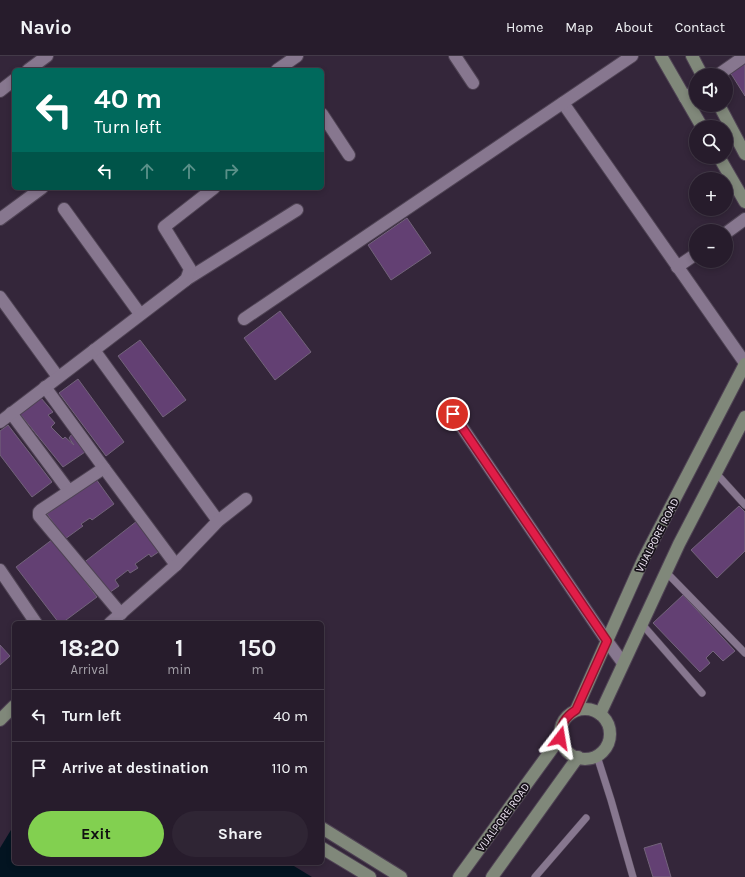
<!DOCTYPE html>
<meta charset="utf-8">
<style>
:root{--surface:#271c2c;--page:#2f2534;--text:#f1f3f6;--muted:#a4a1a9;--line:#433a48;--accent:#82d050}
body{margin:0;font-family:Karla,sans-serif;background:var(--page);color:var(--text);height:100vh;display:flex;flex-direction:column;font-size:15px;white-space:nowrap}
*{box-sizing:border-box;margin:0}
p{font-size:13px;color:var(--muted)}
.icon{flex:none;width:22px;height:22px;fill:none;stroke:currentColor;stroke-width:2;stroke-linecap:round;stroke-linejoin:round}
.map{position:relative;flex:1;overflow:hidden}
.details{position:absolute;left:12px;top:565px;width:312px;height:244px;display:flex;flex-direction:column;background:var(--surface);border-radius:6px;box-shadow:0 2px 6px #0003,0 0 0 1px var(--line)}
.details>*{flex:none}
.hud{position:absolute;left:12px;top:12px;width:312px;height:122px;border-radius:6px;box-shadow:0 2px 6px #0003,0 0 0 1px var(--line);background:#00695c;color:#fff;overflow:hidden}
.buttons{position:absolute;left:689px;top:12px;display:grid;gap:8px}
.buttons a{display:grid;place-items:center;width:44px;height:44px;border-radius:50%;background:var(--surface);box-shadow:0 2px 6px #0003,0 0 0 1px var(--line);font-size:20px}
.pin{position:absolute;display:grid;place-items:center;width:34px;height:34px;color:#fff;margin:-17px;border:2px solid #fff;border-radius:50%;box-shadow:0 1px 4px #0007}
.me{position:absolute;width:44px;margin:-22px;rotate:14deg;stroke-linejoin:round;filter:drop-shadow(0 0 3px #0008)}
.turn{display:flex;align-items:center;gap:14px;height:84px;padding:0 16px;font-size:18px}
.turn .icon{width:52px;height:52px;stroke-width:2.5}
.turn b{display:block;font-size:28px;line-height:34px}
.lanes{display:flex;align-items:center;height:38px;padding:0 16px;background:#0003;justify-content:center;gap:20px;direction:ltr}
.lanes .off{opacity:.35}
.eta{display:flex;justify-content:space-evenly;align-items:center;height:68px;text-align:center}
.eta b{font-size:24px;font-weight:700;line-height:28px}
.action{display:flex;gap:8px;margin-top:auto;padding:8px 16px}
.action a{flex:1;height:46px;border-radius:24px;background:var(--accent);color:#111;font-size:16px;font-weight:700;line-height:46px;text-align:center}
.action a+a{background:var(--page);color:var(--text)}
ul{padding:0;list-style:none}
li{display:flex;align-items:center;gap:12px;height:52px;padding:0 16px;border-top:1px solid var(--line)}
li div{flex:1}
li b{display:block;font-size:15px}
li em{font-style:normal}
header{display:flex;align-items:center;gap:24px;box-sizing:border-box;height:56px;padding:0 20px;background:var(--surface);border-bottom:1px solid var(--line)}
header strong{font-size:19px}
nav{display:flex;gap:22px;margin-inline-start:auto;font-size:14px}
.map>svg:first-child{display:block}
</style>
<header>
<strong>Navio</strong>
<nav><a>Home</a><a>Map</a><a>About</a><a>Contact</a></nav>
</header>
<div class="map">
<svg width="745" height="821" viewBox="0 0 745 821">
<rect width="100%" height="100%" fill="#34263a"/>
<path fill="#031421" d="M14 769V807H289L312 821H0V792Z"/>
<g fill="#634073" stroke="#72637a">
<path d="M745 2V40L728 13Z"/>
<path d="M407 162 431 197 391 224 368 189Z"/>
<path d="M280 255 311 296 275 324 244 282Z"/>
<path d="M140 284 186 344 163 361 118 300Z"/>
<path d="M78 323 124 386 106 400 59 337Z"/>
<path d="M41 342 53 356 48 359 55 367 51 371 63 383 65 381 74 389 69 382 72 378 85 396 63 411 20 358Z"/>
<path d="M8 369 52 426 32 441 0 399V375Z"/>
<path d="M96 423 114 448 92 464 90 462 81 468 83 470 65 483 47 458Z"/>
<path d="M739 450 745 456V495L717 522 691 494Z"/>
<path d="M137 465 160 495 151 501 149 498 135 508 138 512 130 517 128 514 115 524 119 530 106 539 82 508Z"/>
<path d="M53 483 97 541 62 567H59L16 511Z"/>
<path d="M683 539 735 595 723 605 713 595 706 602 710 607 700 616 653 567Z"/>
<path d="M0 589 10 600 0 609Z"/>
<path d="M661 787 671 821H653L644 792Z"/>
</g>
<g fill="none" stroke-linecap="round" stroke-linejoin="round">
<g stroke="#4f4354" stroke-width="8">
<g id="lane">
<path d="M716 417 745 449"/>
<path d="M666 516 745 597"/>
<path d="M641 567 702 637"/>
<path d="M597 700 611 744 633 821"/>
<path d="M535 821 586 762"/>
</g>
</g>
<g stroke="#4f4354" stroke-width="14">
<g id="street">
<path d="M455 0 473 27"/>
<path d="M28 14 47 0"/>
<path d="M277 14 297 0"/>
<path d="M718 19 745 0"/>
<path d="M0 35 14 24"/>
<path d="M685 42 696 34"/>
<path d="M563 47 745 307"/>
<path d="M322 58 349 99"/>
<path d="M64 153 140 258"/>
<path d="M0 163 42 132"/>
<path d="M726 177 745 163"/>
<path d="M677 211 696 198"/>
<path d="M184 225 297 154"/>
<path d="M0 241 58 321"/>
<path d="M244 263 632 0"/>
<path d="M94 294 218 465"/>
<path d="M45 331 104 412 176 509"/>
<path d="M11 357 69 435"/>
<path d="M453 358 607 585 623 607"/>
<path d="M0 366 186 224 190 213 164 171 214 132"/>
<path d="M104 412 41 454 39 456V460L121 558"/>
<path d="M0 514 36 567"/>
<path d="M110 567 176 509 218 465 246 443"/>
</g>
</g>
<g stroke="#4f4354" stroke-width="14">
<g id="secondary">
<path d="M661 0 702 71"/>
<path d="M692 0 702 19"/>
<path d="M719 49 745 98"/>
<path d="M719 101 745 146"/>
<circle cx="585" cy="678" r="25"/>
<path d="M576 654 643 504 745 308"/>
<path d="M600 658 679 488 745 361"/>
<path d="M0 664 14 650"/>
<path d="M322 772 401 821"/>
<path d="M322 792 370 821"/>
<path d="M459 821 560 682"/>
<path d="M492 821 578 701"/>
</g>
</g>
<use href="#lane" stroke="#87778f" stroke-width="7"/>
<use href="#street" stroke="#87778f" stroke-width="12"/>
<use href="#secondary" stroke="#80887a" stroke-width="12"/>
</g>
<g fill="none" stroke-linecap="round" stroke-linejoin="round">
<g stroke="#92132f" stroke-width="10">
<path id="route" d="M453 358 607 585 576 654C565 661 560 669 560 682"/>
</g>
<use href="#route" stroke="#e11d48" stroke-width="7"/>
</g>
<g text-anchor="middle" stroke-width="3.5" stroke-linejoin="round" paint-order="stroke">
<g font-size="11" fill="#f2e9f7" stroke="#18121b">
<text transform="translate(657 479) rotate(-63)" y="4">VIJALPORE ROAD</text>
<text transform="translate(503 761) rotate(-54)" y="4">VIJALPORE ROAD</text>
</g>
</g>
</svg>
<div class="buttons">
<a><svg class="icon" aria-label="sound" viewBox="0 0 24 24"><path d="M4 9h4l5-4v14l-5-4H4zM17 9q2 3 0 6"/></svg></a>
<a><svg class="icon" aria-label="search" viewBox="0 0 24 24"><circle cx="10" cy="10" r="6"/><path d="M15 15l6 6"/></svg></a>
<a>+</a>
<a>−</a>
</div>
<div class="pin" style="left:453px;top:358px;background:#d93025"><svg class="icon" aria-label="arrive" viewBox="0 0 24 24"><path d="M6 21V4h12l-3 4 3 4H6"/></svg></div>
<svg class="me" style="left:560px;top:682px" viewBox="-20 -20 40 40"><path d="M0-17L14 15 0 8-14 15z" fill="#e11d48" stroke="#fff" stroke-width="4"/></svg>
<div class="hud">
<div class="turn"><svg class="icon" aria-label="left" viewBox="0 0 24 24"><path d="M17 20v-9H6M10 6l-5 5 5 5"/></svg><div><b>40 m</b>Turn left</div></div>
<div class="lanes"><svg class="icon" aria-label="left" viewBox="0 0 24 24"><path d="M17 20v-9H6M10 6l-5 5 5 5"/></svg><svg class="icon off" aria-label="ahead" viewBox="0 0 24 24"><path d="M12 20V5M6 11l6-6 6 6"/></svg><svg class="icon off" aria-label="ahead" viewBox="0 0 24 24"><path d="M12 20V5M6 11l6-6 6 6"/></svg><svg class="icon off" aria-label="right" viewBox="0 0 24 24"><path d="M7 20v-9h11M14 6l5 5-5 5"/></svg></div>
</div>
<section class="details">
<div class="eta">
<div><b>18:20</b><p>Arrival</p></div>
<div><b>1</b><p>min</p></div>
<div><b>150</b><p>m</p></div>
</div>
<ul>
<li><svg class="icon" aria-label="left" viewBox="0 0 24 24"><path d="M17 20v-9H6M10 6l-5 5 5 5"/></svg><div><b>Turn left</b></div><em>40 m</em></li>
<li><svg class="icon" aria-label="arrive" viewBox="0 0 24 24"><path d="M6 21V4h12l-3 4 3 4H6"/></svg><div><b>Arrive at destination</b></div><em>110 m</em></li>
</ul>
<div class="action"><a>Exit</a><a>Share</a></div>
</section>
</div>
